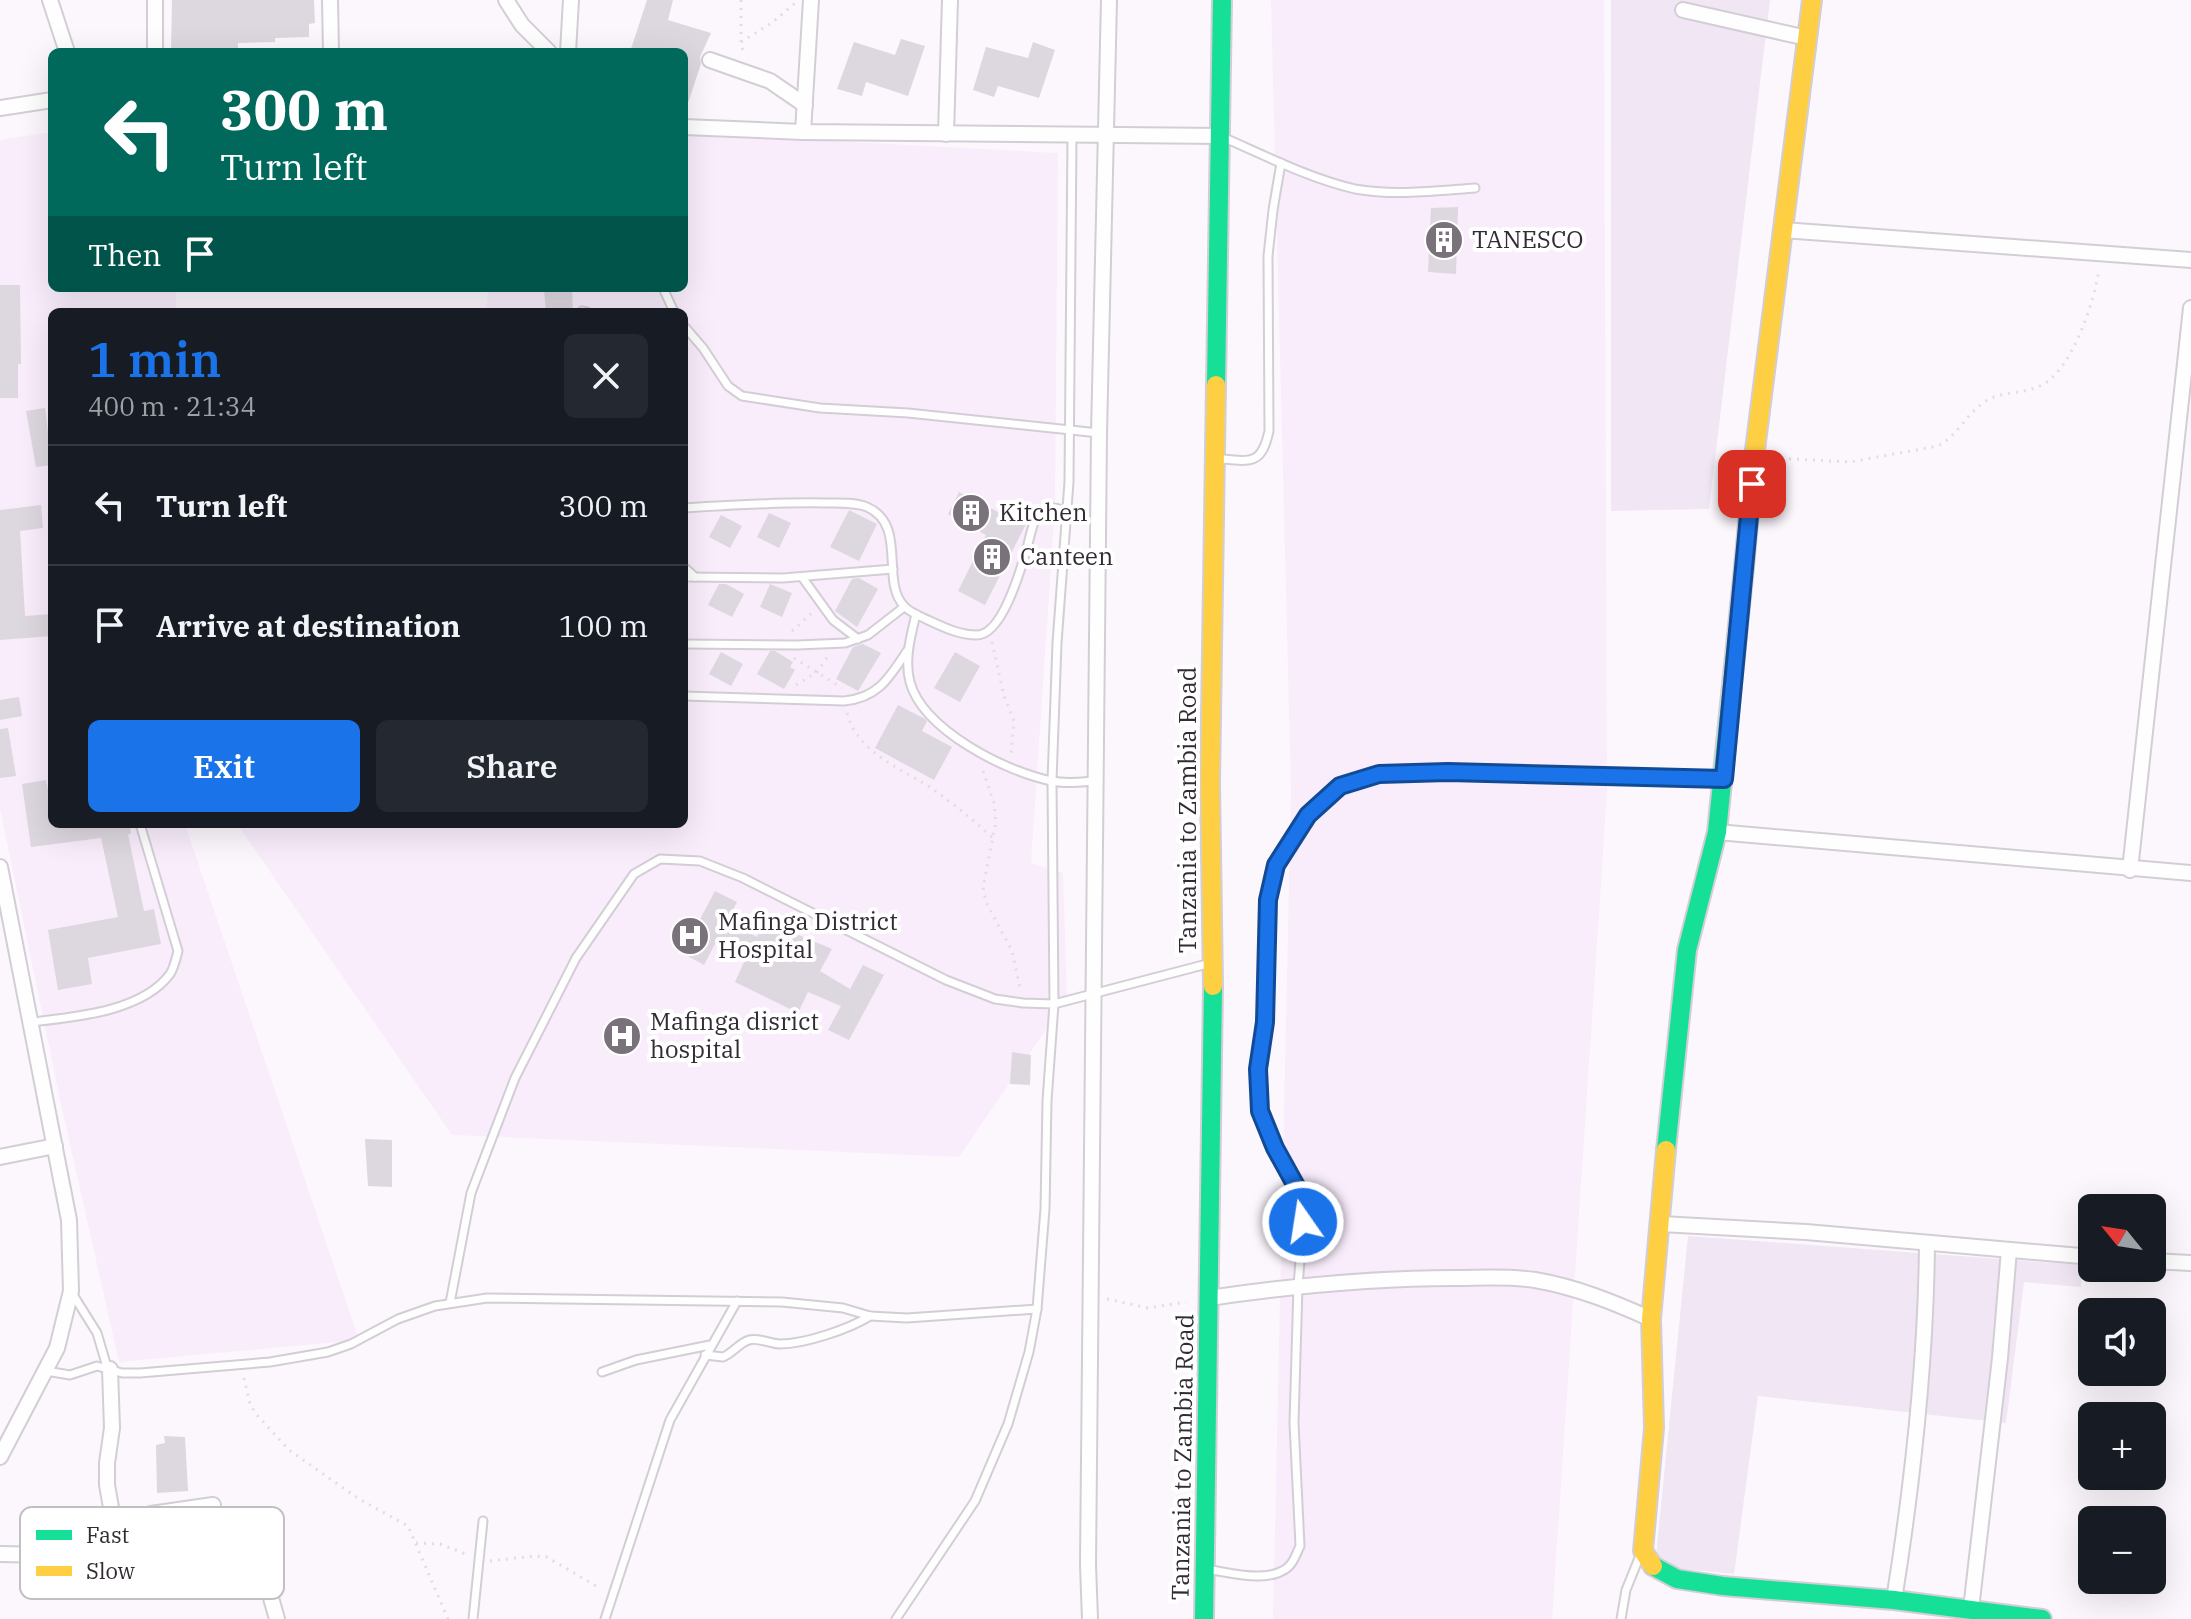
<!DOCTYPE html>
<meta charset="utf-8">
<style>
:root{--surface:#171b24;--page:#242831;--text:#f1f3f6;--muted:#9ea1a6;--line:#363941;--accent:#1a73e8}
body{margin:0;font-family:"IBM Plex Serif",serif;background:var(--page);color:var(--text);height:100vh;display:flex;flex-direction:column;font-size:30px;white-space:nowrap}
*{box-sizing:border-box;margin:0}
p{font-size:26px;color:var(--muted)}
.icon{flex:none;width:44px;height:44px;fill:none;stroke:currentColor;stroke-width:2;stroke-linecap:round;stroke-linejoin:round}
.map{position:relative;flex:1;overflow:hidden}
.drawer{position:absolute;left:48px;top:308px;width:640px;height:520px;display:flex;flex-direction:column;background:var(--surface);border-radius:12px;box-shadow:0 8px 32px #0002}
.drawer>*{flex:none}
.guide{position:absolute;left:48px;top:48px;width:640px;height:244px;border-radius:12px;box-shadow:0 8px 32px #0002;background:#00695c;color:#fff;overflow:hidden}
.needle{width:52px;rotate:300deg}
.tools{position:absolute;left:2078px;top:1194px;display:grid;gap:16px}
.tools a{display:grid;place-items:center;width:88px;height:88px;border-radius:12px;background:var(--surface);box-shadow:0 8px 32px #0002;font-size:40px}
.pin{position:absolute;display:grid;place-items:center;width:68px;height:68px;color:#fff;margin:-34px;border-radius:16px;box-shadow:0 4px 12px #0006}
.me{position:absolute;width:88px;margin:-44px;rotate:347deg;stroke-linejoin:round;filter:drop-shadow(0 0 6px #0008)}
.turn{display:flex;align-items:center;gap:28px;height:168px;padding:0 40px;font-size:36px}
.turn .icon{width:104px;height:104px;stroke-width:2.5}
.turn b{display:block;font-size:56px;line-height:68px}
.then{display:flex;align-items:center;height:76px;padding:0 40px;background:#0003;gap:16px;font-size:30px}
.round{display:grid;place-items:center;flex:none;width:84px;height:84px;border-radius:12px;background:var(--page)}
.headline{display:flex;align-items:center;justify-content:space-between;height:136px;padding:0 40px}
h1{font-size:48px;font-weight:600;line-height:60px;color:var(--accent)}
.button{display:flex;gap:16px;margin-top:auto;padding:16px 40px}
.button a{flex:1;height:92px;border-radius:12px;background:var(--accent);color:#fff;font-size:32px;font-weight:600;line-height:92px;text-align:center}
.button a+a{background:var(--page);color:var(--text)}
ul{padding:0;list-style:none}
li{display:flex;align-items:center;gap:24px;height:120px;padding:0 40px;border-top:2px solid var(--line)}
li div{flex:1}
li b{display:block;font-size:30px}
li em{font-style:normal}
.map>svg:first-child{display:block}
</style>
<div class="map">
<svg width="2191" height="1619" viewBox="0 0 2191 1619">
<rect width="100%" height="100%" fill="#fcf7fd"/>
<g fill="#f9edfc">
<path d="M1271 0H1604L1607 793 1552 1619H1273L1291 790Z"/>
<path d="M52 132V288H176V312H52V824H185L359 1340 119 1362 62 1109 0 809V140Z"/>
<path d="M684 133 1058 153 1055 506 1031 863 1063 873 1067 999 959 1157 452 1135 237 824H684V312H487L488 288H684Z"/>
</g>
<g fill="#f1e6f3">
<path d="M1611 0H1770L1709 509 1611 511Z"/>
<path d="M1688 1236 2082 1265 2081 1287 2024 1282 2006 1423 1758 1396 1734 1574 1655 1566Z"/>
</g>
<g fill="#ddd7df">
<path d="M172 0H314L315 23 309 24V37L275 38V42L238 43V50L187 49V52H171Z"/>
<path d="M647 0H673L668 20 711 33 700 57 701 64 687 106H684V52H630Z"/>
<path d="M901 39 925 46 908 96 866 82 862 96 837 89 854 42 895 55Z"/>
<path d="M1033 42 1055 50 1039 98 998 86 994 97 973 90 986 47 1028 58Z"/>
<path d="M1458 207 1456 274 1428 272 1431 208Z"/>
<path d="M0 285H20L21 364H18V398H0Z"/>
<path d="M572 288 573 312H546L544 289Z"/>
<path d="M45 408 52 465 36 467 26 411Z"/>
<path d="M959 492 998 512 1000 508 1027 522 985 605 958 591 986 535 948 514Z"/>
<path d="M41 505 43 528 20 531 25 616 52 614V636L0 640V510Z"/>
<path d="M849 510 877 524 859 561 830 547Z"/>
<path d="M769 513 791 523 779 548 757 537Z"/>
<path d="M721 515 742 526 730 548 709 537Z"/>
<path d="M859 578 878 589 857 627 835 611 852 579Z"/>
<path d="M719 584H726L744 594 732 617 708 605Z"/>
<path d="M770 584 792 593 782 617 760 607Z"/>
<path d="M863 644 881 653 858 691 836 679 853 647Z"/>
<path d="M770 651H775L793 662 790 667 795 670 784 689 757 674Z"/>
<path d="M721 652 743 664 731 686 709 674Z"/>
<path d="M955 652 980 666 960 702 934 688Z"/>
<path d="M19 697 22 716 0 720V700Z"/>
<path d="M898 705 925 719 927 721 922 731 952 747 934 780 875 748Z"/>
<path d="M8 728 16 776 0 778V729Z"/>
<path d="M46 780 52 808V824H130L131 834H128L144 911 154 909 161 944 88 958 92 984 58 990 48 930 118 917 101 838 31 847 22 784Z"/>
<path d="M715 891 737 902 727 921 757 937 766 917 788 927 787 930 832 949 820 971 850 989 863 965 884 975 849 1040 828 1030 841 1006 808 992 798 1013 735 982 745 960 715 944 704 965 682 953Z"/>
<path d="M1012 1052 1031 1055 1030 1085 1010 1084Z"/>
<path d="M365 1139 392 1140V1187L368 1186Z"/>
<path d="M164 1436 185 1437 188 1491 157 1493 156 1445 165 1443Z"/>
</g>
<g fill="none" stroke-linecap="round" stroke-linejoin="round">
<g stroke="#d3ced5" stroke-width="11">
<g id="lane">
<path d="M1227 139C1268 157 1311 179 1355 189 1394 196 1435 191 1475 188"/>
<path d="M663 288 674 312"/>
<path d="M582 311 587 312"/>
<path d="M684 326 703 348 728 386 742 396 820 408 908 413 1099 433"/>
<path d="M1222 459C1253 462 1262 463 1269 431L1268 256 1273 210 1281 163"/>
<path d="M684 508C731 505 778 502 825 503 838 503 855 502 867 507 908 525 880 581 904 606 910 613 922 617 930 621 945 628 960 635 977 635 1001 635 1019 575 1025 555 1030 541 1031 519 1043 510 1050 506 1060 509 1067 511"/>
<path d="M684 567 695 577"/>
<path d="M684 577 783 578 893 569"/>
<path d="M802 577 833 620 858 639"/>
<path d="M916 614C911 635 904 660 910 682 923 730 1006 772 1052 781 1066 784 1081 782 1095 781"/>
<path d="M684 644 797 645 845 643 868 635 904 607"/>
<path d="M684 696 844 701C878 698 889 678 907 651"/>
<path d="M32 1022C74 1017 142 1012 170 974 174 968 176 959 178 951L140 824"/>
<path d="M72 1293 97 1333 107 1367"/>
<path d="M450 1303 471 1193 515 1078 576 958 634 874 660 859 700 861 743 878 946 980 995 999 1023 1003 1054 1004 1207 964"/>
<path d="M705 1355 723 1357C733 1353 739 1343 749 1340 759 1337 770 1344 780 1344 805 1344 849 1329 870 1316"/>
<path d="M46 1371 70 1375 97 1366 122 1373H140L270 1362 328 1352 351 1344 398 1319 435 1306 487 1298 782 1302 843 1308 870 1316 907 1318 1037 1309"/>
<path d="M602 1372 636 1360 710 1345"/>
<path d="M1211 1570C1233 1573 1267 1583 1287 1568 1294 1563 1296 1554 1300 1546L1294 1423 1298 1286 1303 1222 1301 1195 1275 1148 1260 1111 1258 1069 1265 1022 1268 900 1276 865 1308 815 1340 786 1379 774 1448 772 1722 779"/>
<path d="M473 1619 483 1521"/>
<path d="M605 1619 670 1420 737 1301"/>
<path d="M896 1619 975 1501 1008 1424 1029 1352 1037 1309 1045 1209 1047 1101 1054 1004 1052 781 1057 643 1069 482 1072 135"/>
<path d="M1621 1619 1626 1590 1641 1553"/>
</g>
</g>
<g stroke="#d3ced5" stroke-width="18">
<g id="street">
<path d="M50 0 67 52"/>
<path d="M155 0V52"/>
<path d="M330 0 331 52"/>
<path d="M506 0 522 25 549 52"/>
<path d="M1683 10 1807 38"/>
<path d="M568 52 571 0"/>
<path d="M710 60 770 81 805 105"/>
<path d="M0 108 52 100"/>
<path d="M684 127 803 132 1221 136"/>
<path d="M803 132 811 0"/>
<path d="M946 134 950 0"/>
<path d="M1783 230 2191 260"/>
<path d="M1717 832 2191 873"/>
<path d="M0 867 69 1220 71 1291 57 1348 0 1457"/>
<path d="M2130 870 2191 308"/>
<path d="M0 1157 55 1146"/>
<path d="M1661 1224 1806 1232 2092 1257"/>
<path d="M2152 1261 2191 1263"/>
<path d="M1209 1298C1291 1286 1372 1278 1455 1278 1481 1278 1509 1276 1535 1280 1576 1287 1613 1302 1651 1319"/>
<path d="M110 1369 112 1428 107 1463V1485L114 1524V1556"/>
<path d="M114 1532 151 1514 213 1505"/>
<path d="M0 1554 236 1559 254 1562 263 1570 277 1619"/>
<path d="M1894 1600C1913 1481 1926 1363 1927 1243"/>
<path d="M1971 1609 2000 1358 2009 1250"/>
<path d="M1090 1619 1088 1565 1099 433 1109 0"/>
</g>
</g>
<g stroke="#d3ced5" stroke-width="22">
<g id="fast">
<path d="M1216 385 1222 0"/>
<path d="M1666 1150 1687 950 1717 832 1744 567"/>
<path d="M1653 1566 1677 1579 1723 1586 1894 1600 2042 1619"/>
<path d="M1204 1619 1213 986"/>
</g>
</g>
<g stroke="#d3ced5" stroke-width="22">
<g id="slow">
<path d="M1744 567 1754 458 1812 0"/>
<path d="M1213 986 1210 783 1216 385"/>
<path d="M1653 1566 1643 1551 1654 1428 1651 1319 1666 1150"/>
</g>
</g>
<g stroke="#dfdee0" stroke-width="3" stroke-dasharray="2 6" stroke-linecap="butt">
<path d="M741 0V42L744 55"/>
<path d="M741 42 773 22 795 3"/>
<path d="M1773 458 1850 462 1938 446C1957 436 1966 415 1983 403 2001 390 2023 395 2042 385 2072 370 2095 300 2099 269"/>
<path d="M792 631 813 612"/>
<path d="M992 642 1004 696 1014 721 1011 755"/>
<path d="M794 658 842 688"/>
<path d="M796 685 817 672 828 656"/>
<path d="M847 713C858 754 902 768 934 790 955 805 974 821 993 838"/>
<path d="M983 771 994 803 996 822 983 887 986 902 1012 951 1020 988"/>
<path d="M1107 1299 1148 1308 1186 1302"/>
<path d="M244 1378 250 1404 256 1414 289 1450 359 1499 408 1526 448 1619"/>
<path d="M416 1543 440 1544 466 1554"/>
<path d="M490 1561 534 1556 547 1557 601 1589"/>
</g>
<use href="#lane" stroke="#fffeff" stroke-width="7"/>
<use href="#street" stroke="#fffeff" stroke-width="14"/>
<use href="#fast" stroke="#16e098" stroke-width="18"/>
<use href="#slow" stroke="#ffcf43" stroke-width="18"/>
</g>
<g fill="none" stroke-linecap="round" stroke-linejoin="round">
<g stroke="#114b97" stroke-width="20">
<path id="route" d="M1303 1222 1301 1195 1275 1148 1260 1111 1258 1069 1265 1022 1268 900 1276 865 1308 815 1340 786 1379 774 1448 772 1724 779 1752 484"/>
</g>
<use href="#route" stroke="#1a73e8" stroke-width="14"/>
</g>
<defs>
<g id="building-disc" transform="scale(2)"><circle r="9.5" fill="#79727a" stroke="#fff"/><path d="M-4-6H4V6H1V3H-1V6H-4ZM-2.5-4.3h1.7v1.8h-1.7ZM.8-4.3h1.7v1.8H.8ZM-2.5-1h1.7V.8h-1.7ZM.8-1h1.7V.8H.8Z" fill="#fff"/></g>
<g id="hospital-disc" transform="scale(2)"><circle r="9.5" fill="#79727a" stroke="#fff"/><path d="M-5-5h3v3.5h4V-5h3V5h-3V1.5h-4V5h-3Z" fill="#fff"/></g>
</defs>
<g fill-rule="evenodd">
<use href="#building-disc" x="1444" y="240"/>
<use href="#building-disc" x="971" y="513"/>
<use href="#building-disc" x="992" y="557"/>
<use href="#hospital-disc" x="690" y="936"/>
<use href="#hospital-disc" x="622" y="1036"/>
</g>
<g text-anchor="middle" stroke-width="8" stroke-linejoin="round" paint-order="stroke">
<g font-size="24" fill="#322b34" stroke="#fff" text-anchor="start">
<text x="1472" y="248">TANESCO</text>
<text x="999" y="521">Kitchen</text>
<text x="1020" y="565">Canteen</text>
<text x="718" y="930">Mafinga District<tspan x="718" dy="28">Hospital</tspan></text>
<text x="650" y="1030">Mafinga disrict<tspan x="650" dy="28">hospital</tspan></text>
</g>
<g font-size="24" fill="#322b34" stroke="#fff">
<text transform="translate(1188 810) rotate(-90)" y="8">Tanzania to Zambia Road</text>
<text transform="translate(1183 1457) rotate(-89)" y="8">Tanzania to Zambia Road</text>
</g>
</g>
<rect x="20" y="1507" width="264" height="92" rx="12" fill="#fff" stroke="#c2bfc2" stroke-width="2"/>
<rect x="36" y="1530" width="36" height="10" fill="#16e098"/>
<rect x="36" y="1566" width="36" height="10" fill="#ffcf43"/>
<g font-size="22" fill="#322b34">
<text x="86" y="1543">Fast</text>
<text x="86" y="1579">Slow</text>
</g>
</svg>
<div class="tools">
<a><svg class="needle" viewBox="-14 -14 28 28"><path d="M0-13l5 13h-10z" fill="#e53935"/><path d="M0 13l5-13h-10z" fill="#9ea1a6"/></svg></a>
<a><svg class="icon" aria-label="sound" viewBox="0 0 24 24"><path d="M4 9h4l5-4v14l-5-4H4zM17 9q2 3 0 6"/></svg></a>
<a>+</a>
<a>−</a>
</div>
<div class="pin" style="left:1752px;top:484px;background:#d93025"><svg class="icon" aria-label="arrive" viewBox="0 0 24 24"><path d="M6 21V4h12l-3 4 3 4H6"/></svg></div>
<svg class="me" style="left:1303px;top:1222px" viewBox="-20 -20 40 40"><circle r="17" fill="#1a73e8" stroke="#fff" stroke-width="3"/><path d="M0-11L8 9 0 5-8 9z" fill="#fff"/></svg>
<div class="guide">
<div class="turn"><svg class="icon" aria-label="left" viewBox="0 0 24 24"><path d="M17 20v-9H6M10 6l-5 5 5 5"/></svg><div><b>300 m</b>Turn left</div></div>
<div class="then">Then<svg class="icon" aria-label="arrive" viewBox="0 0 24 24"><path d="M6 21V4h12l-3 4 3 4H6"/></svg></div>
</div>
<section class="drawer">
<div class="headline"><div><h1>1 min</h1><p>400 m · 21:34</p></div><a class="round"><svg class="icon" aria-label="close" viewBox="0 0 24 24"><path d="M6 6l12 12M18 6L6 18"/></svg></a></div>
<ul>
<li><svg class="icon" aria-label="left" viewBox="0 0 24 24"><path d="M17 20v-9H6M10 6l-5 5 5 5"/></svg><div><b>Turn left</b></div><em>300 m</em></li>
<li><svg class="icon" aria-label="arrive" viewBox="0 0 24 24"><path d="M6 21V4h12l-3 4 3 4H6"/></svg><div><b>Arrive at destination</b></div><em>100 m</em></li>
</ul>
<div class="button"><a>Exit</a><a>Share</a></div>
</section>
</div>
